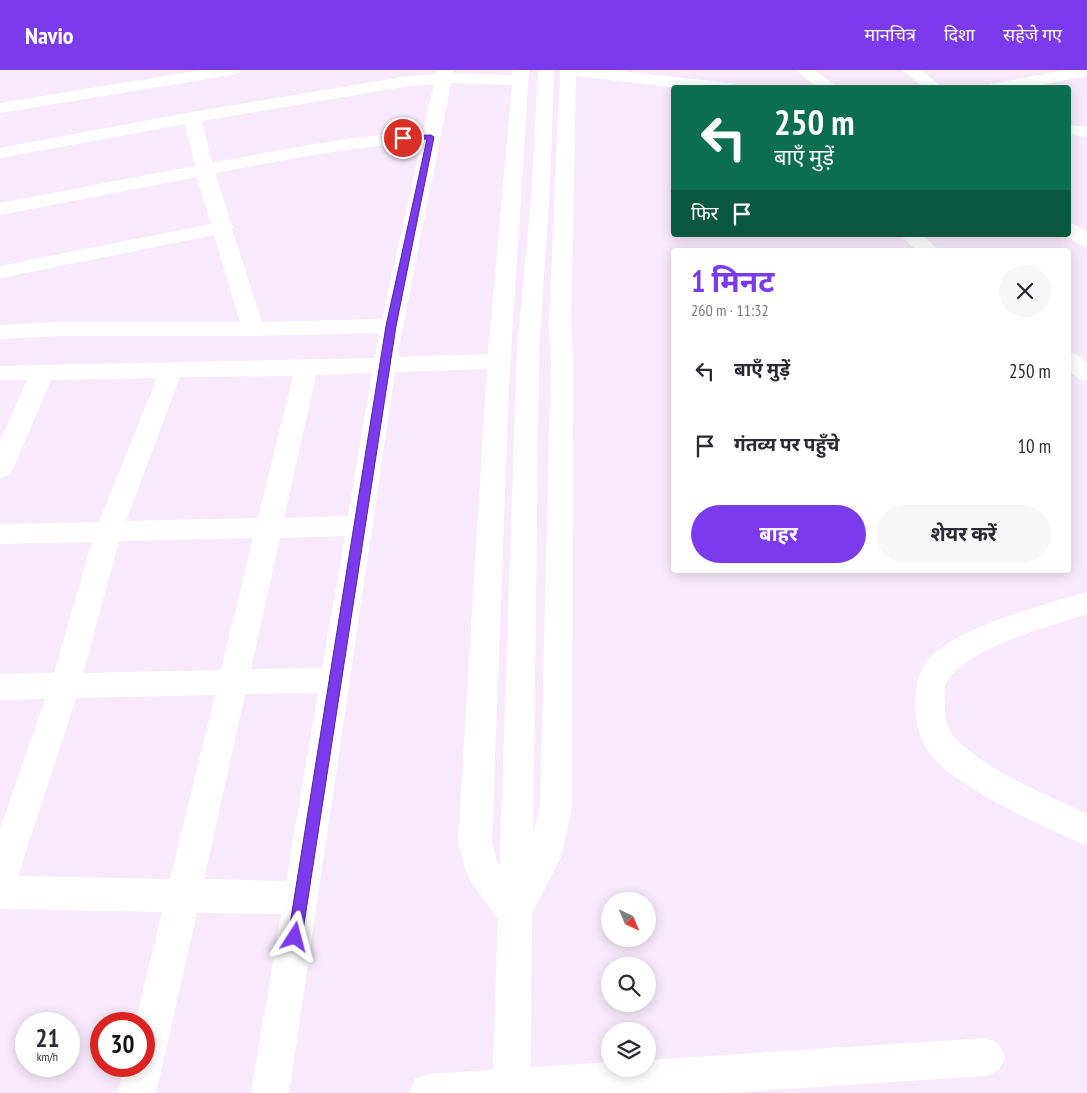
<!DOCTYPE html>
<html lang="hi">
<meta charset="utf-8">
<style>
:root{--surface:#fff;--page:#f7f7f7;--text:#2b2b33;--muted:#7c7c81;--accent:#7c3aed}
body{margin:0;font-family:"PT Sans Narrow","Noto Sans Devanagari",sans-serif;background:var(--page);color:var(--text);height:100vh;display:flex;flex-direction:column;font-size:19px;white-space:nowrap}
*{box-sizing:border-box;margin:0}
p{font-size:16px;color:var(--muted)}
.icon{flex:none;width:28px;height:28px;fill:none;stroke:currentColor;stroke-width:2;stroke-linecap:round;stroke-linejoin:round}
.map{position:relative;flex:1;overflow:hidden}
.panel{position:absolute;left:671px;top:178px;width:400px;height:325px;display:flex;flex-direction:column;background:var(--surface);border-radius:5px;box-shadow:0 2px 12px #0003}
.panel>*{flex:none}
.hud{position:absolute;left:671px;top:15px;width:400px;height:152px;border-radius:5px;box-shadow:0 2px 12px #0003;background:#0b6e4f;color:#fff;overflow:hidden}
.needle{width:32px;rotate:136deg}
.buttons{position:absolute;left:601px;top:822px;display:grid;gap:10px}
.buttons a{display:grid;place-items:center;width:55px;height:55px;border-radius:50%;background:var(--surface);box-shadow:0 2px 12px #0003;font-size:25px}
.speed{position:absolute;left:15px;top:942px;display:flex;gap:10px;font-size:25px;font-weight:700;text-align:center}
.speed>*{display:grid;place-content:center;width:65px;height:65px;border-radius:50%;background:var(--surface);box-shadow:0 2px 12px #0003;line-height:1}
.speed small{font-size:12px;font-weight:400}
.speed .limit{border:8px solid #d22;background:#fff;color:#111}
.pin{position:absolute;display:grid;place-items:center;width:42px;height:42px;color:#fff;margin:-21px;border:2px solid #fff;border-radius:50%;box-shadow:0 1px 5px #0007}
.me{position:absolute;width:55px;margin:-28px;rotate:9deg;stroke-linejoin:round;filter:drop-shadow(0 0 4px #0008)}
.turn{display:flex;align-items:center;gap:18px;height:105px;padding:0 20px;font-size:22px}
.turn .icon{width:65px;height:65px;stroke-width:2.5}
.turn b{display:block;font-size:35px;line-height:42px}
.then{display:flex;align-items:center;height:48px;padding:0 20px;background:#0003;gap:10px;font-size:19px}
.round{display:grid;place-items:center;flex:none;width:52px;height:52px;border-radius:26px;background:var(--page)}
.overview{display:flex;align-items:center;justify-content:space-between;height:85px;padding:0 20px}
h1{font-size:30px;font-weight:700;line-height:38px;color:var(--accent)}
.primary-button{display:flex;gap:10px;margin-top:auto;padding:10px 20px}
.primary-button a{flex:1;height:58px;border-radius:30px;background:var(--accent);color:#fff;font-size:20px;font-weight:700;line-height:58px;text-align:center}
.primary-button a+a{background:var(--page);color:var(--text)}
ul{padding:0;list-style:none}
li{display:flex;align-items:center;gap:15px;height:75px;padding:0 20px}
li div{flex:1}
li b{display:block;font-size:19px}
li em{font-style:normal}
header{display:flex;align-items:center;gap:30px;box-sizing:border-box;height:70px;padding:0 25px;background:var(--accent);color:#fff}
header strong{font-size:24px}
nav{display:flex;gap:28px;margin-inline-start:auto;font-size:18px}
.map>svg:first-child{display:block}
</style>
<header>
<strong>Navio</strong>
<nav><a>मानचित्र</a><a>दिशा</a><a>सहेजे गए</a></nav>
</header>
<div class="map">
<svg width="1087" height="1023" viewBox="0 0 1087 1023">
<rect width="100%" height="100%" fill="#f8eafc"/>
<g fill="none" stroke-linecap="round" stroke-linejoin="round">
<g fill="#fff" fill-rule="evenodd">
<path d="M202 0H240L238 3 232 5 0 43V33Z"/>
<path d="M437 0H453V3L512 5 513 0H529L509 314 492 771 497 792 512 812 528 783 540 737 551 292 549 253 560 0H612L729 13 735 14 737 18H680L576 6 571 253 573 292 572 737 561 787 526 855 514 860 502 855 470 810 465 799 458 771 487 299 395 302 289 1023H251L281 844 197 843 156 1023H118L124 996H144V954H135L162 842 0 839V759L45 629 0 630V604L54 603 92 472 0 474V454L99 452 157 308 51 310 13 399 9 405 0 408V371L27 310H0V296L375 288 379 263 253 266H56L0 269V255L56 252H240L214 165 0 208V196L211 154 197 107 0 145V133L195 96 185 54 0 88V78L192 42 408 6 436 4ZM451 13 512 15 488 284 397 287ZM434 14 423 62C352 65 282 80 212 93L202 51 408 16ZM421 73 382 249 262 252 232 159 234 157 231 153 215 103C283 90 351 76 421 73ZM372 303 348 446 284 448 316 305ZM293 306 258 448 126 451 180 307ZM345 466 322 598 251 599 280 468ZM253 468 221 600 83 603 119 471ZM318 623 286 811 204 809 245 624ZM215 625 170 809 18 806 76 628Z"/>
<path d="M796 0H815L838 18H818Z"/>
<path d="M902 0H921L943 18H924Z"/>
<path d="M1066 0H1087V6L1025 18H988L990 14 996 13Z"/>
<path d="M1069 55 1087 57V67L1069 65Z"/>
<path d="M1069 153 1076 155 1087 162V177L1080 175 1065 165H1069Z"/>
<path d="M900 165H922L939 180H916Z"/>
<path d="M1069 283 1077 285 1087 293V311L1079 309 1069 301Z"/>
<path d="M1087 522V544C1054 555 960 580 946 614 943 620 945 629 945 636 945 647 947 661 955 668 991 704 1042 722 1087 744V775C1050 761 952 715 930 684 920 670 915 651 915 634 915 617 919 601 930 588 961 555 1044 535 1087 522Z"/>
<path d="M986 968 999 974 1005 987 999 1000 986 1006 725 1023H410L415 1009 429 1004 610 992V999H648V990Z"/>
</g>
<path fill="#fff" fill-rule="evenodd" d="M538 0H554L550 117 539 280 530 1023H492L517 280 532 117Z"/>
</g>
<path fill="#7c3aed" stroke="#51269a" d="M431 65 434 67 396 256 302 867 300 872 295 874 290 872 288 867 386 256 427 69 403 70 399 68 403 66Z"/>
</svg>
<div class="buttons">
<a><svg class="needle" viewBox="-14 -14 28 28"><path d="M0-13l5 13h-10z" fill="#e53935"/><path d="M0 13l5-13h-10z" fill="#7c7c81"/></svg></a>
<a><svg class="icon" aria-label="search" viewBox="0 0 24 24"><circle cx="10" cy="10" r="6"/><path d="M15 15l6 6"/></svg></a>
<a><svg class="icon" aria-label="layers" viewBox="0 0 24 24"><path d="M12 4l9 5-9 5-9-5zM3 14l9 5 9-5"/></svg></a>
</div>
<div class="speed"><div>21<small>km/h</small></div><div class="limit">30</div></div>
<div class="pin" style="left:403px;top:68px;background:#d93025"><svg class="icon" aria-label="arrive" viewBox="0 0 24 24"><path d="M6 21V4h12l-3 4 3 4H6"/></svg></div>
<svg class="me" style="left:295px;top:867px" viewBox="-20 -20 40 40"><path d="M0-17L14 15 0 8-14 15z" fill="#7c3aed" stroke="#fff" stroke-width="4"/></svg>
<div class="hud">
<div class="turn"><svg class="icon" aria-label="left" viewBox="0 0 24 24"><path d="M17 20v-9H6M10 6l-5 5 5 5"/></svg><div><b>250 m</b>बाएँ मुड़ें</div></div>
<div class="then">फिर<svg class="icon" aria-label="arrive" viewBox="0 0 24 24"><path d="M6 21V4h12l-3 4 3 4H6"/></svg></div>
</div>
<section class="panel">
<div class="overview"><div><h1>1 मिनट</h1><p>260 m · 11:32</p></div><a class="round"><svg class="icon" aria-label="close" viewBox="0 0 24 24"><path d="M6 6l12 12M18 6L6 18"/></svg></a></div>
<ul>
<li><svg class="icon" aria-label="left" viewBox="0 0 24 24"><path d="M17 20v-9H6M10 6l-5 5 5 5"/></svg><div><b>बाएँ मुड़ें</b></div><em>250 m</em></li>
<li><svg class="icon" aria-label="arrive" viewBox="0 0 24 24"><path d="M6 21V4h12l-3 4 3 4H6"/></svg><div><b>गंतव्य पर पहुँचे</b></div><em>10 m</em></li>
</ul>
<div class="primary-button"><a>बाहर</a><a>शेयर करें</a></div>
</section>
</div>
